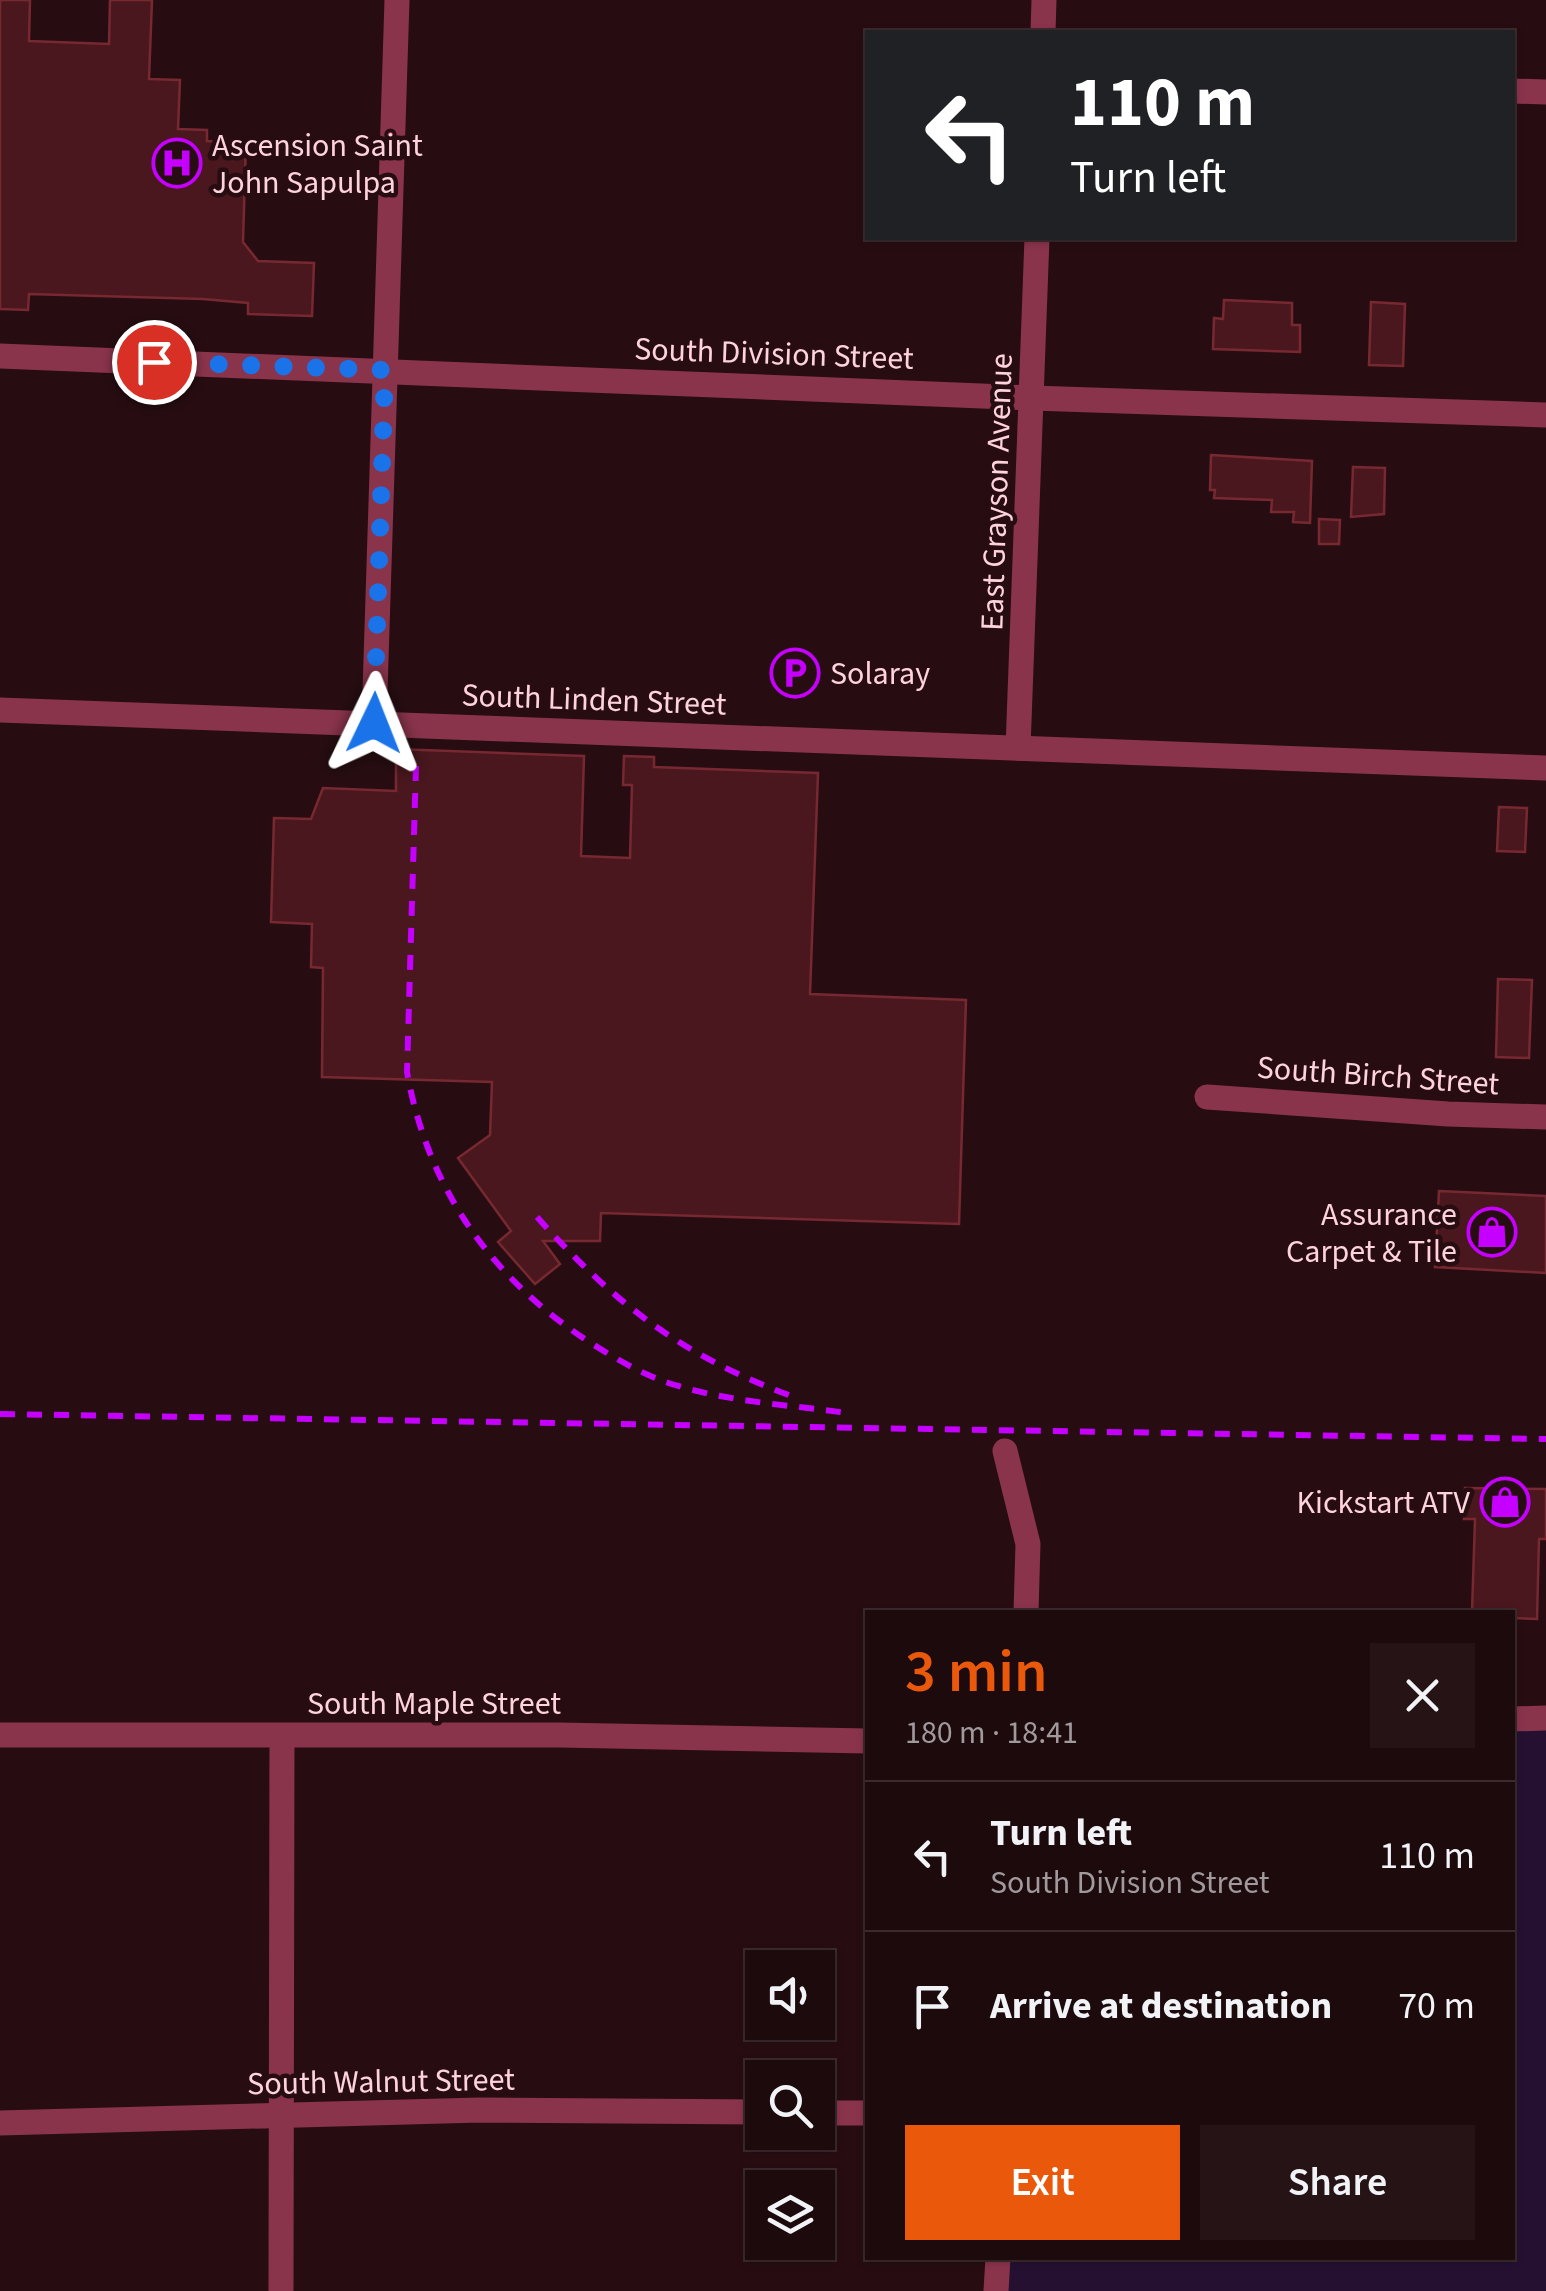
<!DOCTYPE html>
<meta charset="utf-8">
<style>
:root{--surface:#1d0a0d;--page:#251316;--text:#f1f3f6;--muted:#a09a9d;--line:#3b2b2e;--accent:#ea580c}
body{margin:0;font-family:"Source Sans 3",sans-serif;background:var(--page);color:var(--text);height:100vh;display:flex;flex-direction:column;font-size:38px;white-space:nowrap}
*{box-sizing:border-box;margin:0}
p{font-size:32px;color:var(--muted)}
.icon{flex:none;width:55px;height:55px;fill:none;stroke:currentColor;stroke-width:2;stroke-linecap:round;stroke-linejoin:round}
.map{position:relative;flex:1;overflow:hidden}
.side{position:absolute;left:865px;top:1610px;width:650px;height:650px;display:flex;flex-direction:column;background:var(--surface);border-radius:0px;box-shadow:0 2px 8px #0004,0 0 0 2px var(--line)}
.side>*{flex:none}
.top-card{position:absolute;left:865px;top:30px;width:650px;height:210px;border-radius:0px;box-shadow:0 2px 8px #0004,0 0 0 2px var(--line);background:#202124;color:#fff;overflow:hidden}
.controls{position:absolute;left:745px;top:1950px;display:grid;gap:20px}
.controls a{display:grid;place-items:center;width:90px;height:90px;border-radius:0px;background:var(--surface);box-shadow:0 2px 8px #0004,0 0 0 2px var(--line);font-size:50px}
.pin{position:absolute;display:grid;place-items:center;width:85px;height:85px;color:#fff;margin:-42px;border:5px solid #fff;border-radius:50%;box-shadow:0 2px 10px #0007}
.me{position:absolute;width:110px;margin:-55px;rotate:2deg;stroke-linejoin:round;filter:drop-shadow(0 0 8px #0008)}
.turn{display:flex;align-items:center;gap:35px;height:210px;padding:0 40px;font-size:45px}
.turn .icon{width:130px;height:130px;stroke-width:2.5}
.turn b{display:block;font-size:70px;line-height:85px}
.round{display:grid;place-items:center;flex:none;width:105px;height:105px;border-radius:0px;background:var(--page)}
.overview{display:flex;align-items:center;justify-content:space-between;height:170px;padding:0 40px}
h1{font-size:60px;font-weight:600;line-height:75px;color:var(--accent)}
.button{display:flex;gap:20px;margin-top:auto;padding:20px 40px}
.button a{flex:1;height:115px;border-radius:0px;background:var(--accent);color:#fff;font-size:40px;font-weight:600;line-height:115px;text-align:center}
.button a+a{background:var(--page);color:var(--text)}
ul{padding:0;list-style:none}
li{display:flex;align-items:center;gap:30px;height:150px;padding:0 40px;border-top:2px solid var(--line)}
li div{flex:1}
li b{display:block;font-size:38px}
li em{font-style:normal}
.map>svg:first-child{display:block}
</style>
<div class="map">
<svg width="1546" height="2291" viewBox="0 0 1546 2291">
<rect width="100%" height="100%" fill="#270d11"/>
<path fill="#251031" d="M1546 1729V2291H1006L1008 2258H1512L1513 1731Z"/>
<g fill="#49171d" stroke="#772831" stroke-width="2.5">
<path d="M0 0H30L29 41 109 44 110 0H152L149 79 180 80 178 129 207 130V141L246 142 243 242 258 261 314 263 312 316 248 314V303L203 299 29 294 28 310 0 309Z"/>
<path d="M1224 300 1292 303V325H1300V352L1213 349 1214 318 1223 319Z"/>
<path d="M1371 302 1405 304 1403 366 1369 365Z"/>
<path d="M1211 455 1312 461 1310 523 1293 522 1294 512H1271L1272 500 1214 498 1215 490H1210Z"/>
<path d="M1353 467 1385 468 1384 514 1351 517Z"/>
<path d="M1319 519 1340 520 1339 544H1319Z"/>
<path d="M396 749 584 756 581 856 630 858 632 785H623L624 756 654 757V767L818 773 810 994 966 1000 959 1224 601 1213 600 1241H543L560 1264 535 1284 498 1242 511 1231 458 1158 490 1135 492 1082 322 1077 323 968 311 967 312 924 271 922 274 818 311 819 323 788 396 791Z"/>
<path d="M1499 807 1527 808 1525 852 1497 851Z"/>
<path d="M1498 979 1532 980 1529 1058 1496 1057Z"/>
<path d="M1439 1191 1546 1196V1273L1435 1267Z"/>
<path d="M1465 1488 1546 1489V1539H1539L1537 1619 1512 1618V1612H1472L1475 1519H1464Z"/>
</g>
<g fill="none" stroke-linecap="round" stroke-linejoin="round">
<g stroke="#8a344c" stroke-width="25">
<path d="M1043 32 1044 0"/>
<path d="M1512 91 1546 92"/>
<path d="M0 356 1032 398 1546 415"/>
<path d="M0 710 1546 768"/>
<path d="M374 723 397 0"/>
<path d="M1018 748 1037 238"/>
<path d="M1207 1097 1448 1114 1546 1117"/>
<path d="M1005 1451 1028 1544 1026 1612"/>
<path d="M1512 1719 1546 1718"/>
<path d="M0 1735H560L868 1741"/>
<path d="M818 2113H868"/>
<path d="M0 2123 480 2110 762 2112"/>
<path d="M281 2291 282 1736"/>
<path d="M996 2291 998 2258"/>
</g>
<g stroke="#c600fe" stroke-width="6" stroke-dasharray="15 12" stroke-linecap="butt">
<path d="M416 766 407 1072C428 1190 493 1281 594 1345 620 1361 645 1376 675 1385 730 1402 790 1405 847 1413"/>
<path d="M537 1217C616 1305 682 1356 794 1397"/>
<path d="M0 1414 1546 1439"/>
</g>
</g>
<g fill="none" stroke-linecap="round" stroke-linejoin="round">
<path stroke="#1a73e8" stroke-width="18" stroke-dasharray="0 32.4" d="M154 362 385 370 374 723"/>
</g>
<defs>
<g id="hospital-ring" transform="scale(2.5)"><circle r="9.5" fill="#270d11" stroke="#c600fe" stroke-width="1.5"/><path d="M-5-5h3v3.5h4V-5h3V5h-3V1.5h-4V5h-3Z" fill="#c600fe"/></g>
<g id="parking-ring" transform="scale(2.5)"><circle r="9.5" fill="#270d11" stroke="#c600fe" stroke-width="1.5"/><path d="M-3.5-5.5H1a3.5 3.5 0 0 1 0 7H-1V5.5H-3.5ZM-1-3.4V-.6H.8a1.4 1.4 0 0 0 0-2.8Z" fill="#c600fe"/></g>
<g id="shop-ring" transform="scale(2.5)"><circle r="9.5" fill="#270d11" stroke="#c600fe" stroke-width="1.5"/><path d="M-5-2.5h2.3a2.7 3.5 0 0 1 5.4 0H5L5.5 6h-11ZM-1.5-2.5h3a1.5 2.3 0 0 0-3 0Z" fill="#c600fe"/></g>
</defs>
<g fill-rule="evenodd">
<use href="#hospital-ring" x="177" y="163"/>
<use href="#parking-ring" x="795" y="673"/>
<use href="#shop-ring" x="1492" y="1232"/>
<use href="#shop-ring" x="1505" y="1502"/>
</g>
<g text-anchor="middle" stroke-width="9" stroke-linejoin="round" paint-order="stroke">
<g font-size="32" fill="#ffd3dc" stroke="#270d11" text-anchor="start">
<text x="212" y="156">Ascension Saint<tspan x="212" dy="37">John Sapulpa</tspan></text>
<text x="830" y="684">Solaray</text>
<text x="1457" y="1225" text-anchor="end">Assurance<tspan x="1457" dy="37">Carpet &amp; Tile</tspan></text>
<text x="1470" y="1513" text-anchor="end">Kickstart ATV</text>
</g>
<g font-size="32" fill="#ffd3dc" stroke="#270d11">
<text transform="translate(774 353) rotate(2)" y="11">South Division Street</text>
<text transform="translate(996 492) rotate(-88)" y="11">East Grayson Avenue</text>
<text transform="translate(594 699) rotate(2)" y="11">South Linden Street</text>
<text transform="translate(1378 1075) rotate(4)" y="11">South Birch Street</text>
<text x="434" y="1714">South Maple Street</text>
<text transform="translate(381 2081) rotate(-1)" y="11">South Walnut Street</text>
</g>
</g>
</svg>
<div class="controls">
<a><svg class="icon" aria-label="sound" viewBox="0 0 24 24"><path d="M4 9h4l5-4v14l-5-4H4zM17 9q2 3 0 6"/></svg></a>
<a><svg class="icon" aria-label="search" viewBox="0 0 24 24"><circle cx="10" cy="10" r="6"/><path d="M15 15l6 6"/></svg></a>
<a><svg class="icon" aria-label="layers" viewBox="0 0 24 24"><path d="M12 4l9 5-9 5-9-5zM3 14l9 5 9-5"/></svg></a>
</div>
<div class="pin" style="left:154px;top:362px;background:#d93025"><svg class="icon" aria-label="arrive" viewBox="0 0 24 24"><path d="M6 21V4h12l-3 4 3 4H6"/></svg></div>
<svg class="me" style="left:374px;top:723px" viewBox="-20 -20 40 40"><path d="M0-17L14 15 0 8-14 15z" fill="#1a73e8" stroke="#fff" stroke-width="4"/></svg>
<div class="top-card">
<div class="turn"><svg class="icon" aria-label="left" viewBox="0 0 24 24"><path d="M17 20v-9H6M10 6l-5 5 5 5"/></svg><div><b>110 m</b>Turn left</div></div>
</div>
<section class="side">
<div class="overview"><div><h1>3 min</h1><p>180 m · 18:41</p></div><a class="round"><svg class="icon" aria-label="close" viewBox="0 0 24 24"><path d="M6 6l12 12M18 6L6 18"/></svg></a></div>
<ul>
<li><svg class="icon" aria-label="left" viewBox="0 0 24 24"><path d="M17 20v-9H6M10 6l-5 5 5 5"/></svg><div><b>Turn left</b><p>South Division Street</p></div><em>110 m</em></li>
<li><svg class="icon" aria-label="arrive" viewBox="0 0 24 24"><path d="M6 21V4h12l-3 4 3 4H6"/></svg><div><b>Arrive at destination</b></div><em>70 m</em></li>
</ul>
<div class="button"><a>Exit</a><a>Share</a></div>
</section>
</div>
